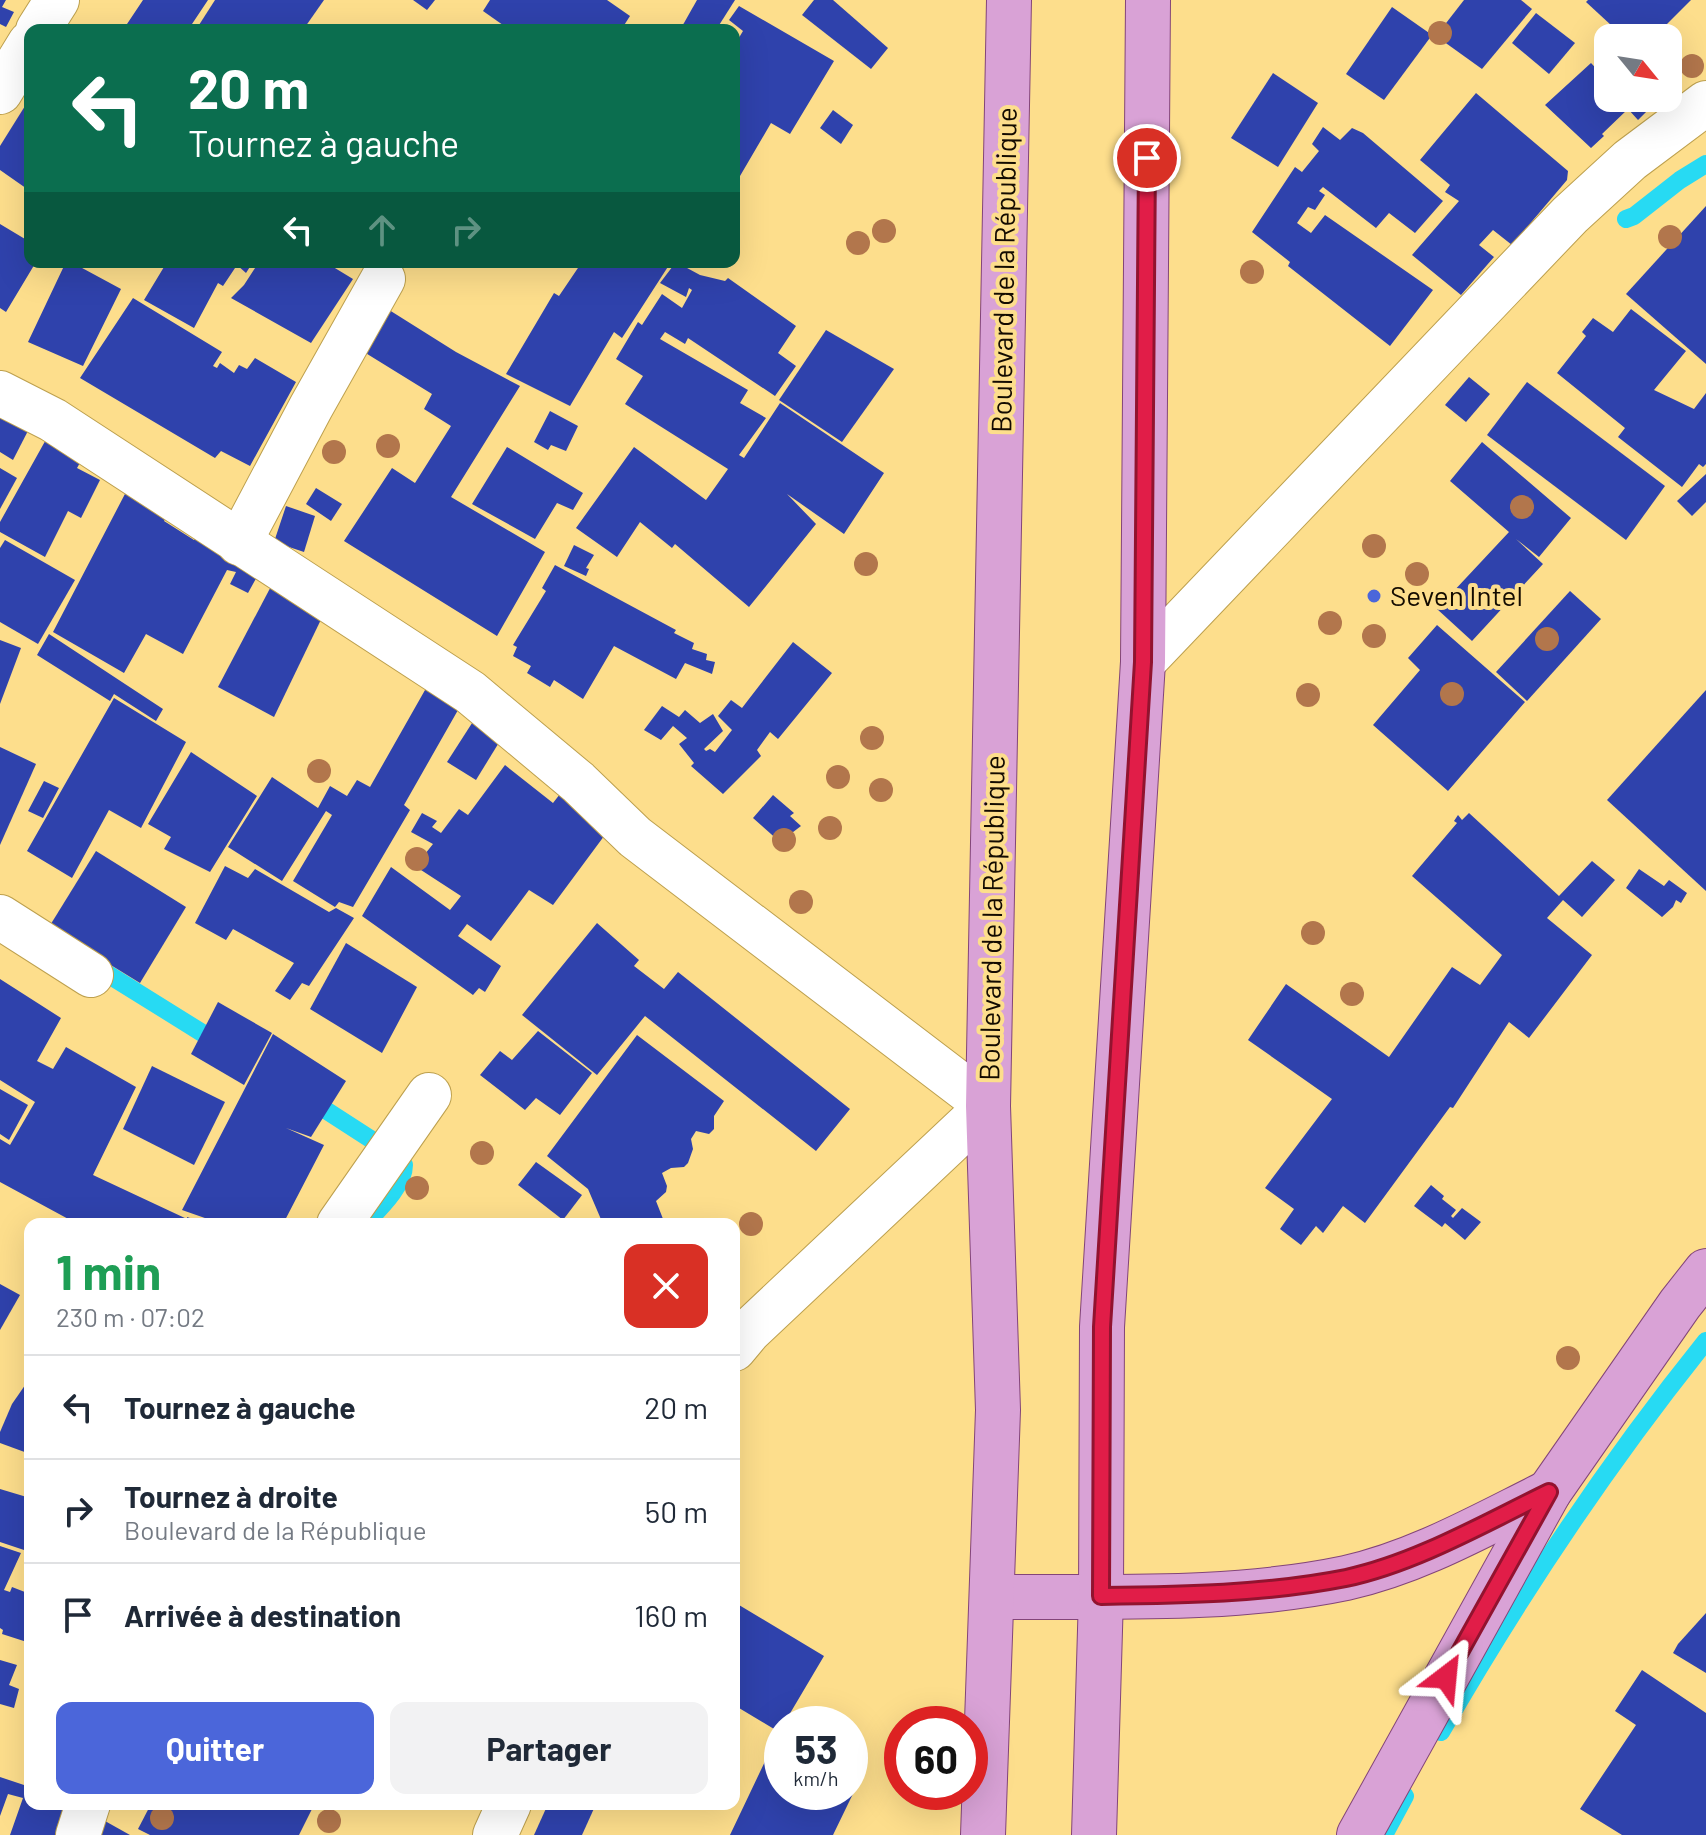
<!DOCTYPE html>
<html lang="fr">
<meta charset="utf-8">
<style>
:root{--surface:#fff;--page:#f2f2f3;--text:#1f2937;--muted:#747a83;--line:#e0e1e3;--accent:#4b66da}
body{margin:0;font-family:Barlow,sans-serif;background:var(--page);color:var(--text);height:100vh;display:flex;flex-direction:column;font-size:30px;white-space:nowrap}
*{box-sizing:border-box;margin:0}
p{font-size:26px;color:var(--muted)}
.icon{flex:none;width:44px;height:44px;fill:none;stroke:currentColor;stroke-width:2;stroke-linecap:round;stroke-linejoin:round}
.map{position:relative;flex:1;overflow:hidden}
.drawer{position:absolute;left:24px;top:1218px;width:716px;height:592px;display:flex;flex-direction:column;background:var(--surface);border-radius:16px;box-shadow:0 8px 32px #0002}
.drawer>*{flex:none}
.top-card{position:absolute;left:24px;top:24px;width:716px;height:244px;border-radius:16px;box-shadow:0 8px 32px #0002;background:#0b6e4f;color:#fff;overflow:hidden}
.needle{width:52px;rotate:120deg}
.fabs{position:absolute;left:1594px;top:24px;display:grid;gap:16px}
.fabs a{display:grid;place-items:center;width:88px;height:88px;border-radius:16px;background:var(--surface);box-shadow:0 8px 32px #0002;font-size:40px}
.speed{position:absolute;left:764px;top:1706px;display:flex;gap:16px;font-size:40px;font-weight:700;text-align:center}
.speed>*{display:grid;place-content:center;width:104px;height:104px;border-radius:50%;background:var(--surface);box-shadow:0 8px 32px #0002;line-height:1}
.speed small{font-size:20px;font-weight:400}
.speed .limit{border:12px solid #d22;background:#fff;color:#111}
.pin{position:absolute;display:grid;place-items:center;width:68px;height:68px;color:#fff;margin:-34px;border:4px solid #fff;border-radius:50%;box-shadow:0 2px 8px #0007}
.me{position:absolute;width:88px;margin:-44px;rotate:29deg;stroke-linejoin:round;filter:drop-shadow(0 0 6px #0008)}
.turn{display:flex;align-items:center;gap:28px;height:168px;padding:0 32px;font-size:36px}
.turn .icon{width:104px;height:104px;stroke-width:2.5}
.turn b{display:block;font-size:56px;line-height:68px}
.lanes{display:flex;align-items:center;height:76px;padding:0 32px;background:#0003;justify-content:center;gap:40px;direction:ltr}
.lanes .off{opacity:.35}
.round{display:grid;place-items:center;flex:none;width:84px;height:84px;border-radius:16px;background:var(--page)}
.head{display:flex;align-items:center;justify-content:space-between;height:136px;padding:0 32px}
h1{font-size:48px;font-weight:700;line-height:60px;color:#1e9e55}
.cta{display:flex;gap:16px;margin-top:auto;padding:16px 32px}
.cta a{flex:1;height:92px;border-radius:16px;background:var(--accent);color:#fff;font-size:32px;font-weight:700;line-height:92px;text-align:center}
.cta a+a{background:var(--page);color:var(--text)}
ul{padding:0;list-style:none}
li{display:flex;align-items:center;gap:24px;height:104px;padding:0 32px;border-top:2px solid var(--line)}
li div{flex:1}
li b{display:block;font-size:30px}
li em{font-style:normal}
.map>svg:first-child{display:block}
</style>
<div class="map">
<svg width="1706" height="1835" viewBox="0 0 1706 1835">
<rect width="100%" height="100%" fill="#fdde8c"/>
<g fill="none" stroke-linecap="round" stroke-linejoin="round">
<g stroke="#27daf3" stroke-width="18">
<path d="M1626 219 1634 216 1680 180 1706 164"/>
<path d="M93 965 220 1044"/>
<path d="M307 1098 372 1140"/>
<path d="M365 1224C378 1210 404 1186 404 1165L396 1158"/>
<path d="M1441 1732C1520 1595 1607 1464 1706 1341"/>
<path d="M1384 1835 1405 1796"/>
</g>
</g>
<g fill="#2f42ac">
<path d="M0 0H6L2 7 14 12 6 27 0 24Z"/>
<path d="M143 0H208L192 24 203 30H123Z"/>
<path d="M215 0H324L303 30H208L199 25Z"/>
<path d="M413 0H435L427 10Z"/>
<path d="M490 0H607L630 16 621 30H510L483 11Z"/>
<path d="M697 0H735L716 30H680Z"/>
<path d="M814 0H833L888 48 871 69 802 15Z"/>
<path d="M1464 0H1521L1532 9 1482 69 1436 36Z"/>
<path d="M1588 0H1691L1653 38H1625L1586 2Z"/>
<path d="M739 6 834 61 790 134 771 123 740 176 734 173V46L743 31 729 20Z"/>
<path d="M1392 7 1432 35 1384 100 1346 74Z"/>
<path d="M1536 13 1575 43 1549 74 1512 43Z"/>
<path d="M1591 63 1608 81V98H1625L1630 104 1640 98 1649 109 1638 120 1628 109 1602 134 1604 136 1591 148 1545 105Z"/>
<path d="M1273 73 1318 103 1278 167 1231 138Z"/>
<path d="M1476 93 1568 171 1567 180 1512 245 1493 230 1479 245 1494 257 1461 295 1412 255 1459 201 1445 192 1450 185 1420 160Z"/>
<path d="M30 98V191L0 170V146Z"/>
<path d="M833 110 853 125 841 144 820 128Z"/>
<path d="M1323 127 1340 140 1352 128 1363 133 1443 201 1415 233 1389 213 1376 228 1323 187 1319 191 1325 195 1315 210 1308 207 1297 223 1311 233 1325 215 1433 290 1390 346 1288 266 1290 262 1252 232 1295 167 1302 172 1319 151 1312 144Z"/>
<path d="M1706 206V364L1626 294Z"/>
<path d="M0 224 30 242V262H36L6 312 0 308Z"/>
<path d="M56 262H71L121 289 83 366 28 342 64 266Z"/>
<path d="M167 262H253L246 273 237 265 223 286 218 283 194 328 144 300Z"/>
<path d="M259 262H325L353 279 311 343 231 298 244 285Z"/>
<path d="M582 262H671L622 338 614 332 570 406 506 374 554 293 559 296Z"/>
<path d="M676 262 700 275 725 281 728 278 796 326 778 353 796 366 775 396 688 338 685 344 665 332 660 339 748 390 740 403 766 418 739 455 744 458 780 403 884 473 844 534 787 494 816 524 749 607 675 544 672 548 640 522 617 557 576 528 634 447 706 500 728 469 625 404 643 376 616 359 638 322 642 325 662 294 682 308 692 290 689 288 686 297 660 283Z"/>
<path d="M133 298 222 352 213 366 217 368 220 363 234 373 239 365 247 369 255 358 296 382 250 466 221 451 215 458 80 378Z"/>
<path d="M378 303 456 352 520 386 451 497 545 552 497 636 344 541 392 468 415 483 451 426 424 409 432 394 351 344Z"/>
<path d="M1631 309 1686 351 1654 390 1694 409 1706 393V464L1703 467 1699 464 1682 487 1618 437 1625 428 1557 373 1586 336 1582 332 1593 318 1613 332Z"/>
<path d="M826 330 894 369 842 442 779 400Z"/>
<path d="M1469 377 1490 394 1466 422 1445 405Z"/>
<path d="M1527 382 1665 486 1626 540 1487 435Z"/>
<path d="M0 407 31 425 13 460 0 452Z"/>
<path d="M550 411 578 426 566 451 551 445 548 450 534 442Z"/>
<path d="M53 427 89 447 77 468 100 480 81 518 68 511 45 557 0 532V522Z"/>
<path d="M1482 442 1571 518 1539 557 1516 539 1543 564 1472 641 1437 609 1509 532 1450 481Z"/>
<path d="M507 447 583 493 573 510 557 503 535 539 472 504Z"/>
<path d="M0 468 17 478 0 509Z"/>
<path d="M1706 474V502L1692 516 1677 501Z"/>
<path d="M316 488 342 504 331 521 306 504Z"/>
<path d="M126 492 167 516 164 521 194 540 202 528 263 566 248 593 230 584 236 572 227 570 183 654 146 634 124 673 53 632Z"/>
<path d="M286 506 315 516 304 552 274 542Z"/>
<path d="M5 540 75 580 38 644 0 622V548Z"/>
<path d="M574 545 594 555 586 568 589 569 586 576 564 566Z"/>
<path d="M555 565 676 630 674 633 694 643 692 649 707 654 706 660 715 662 712 674 685 663 676 679 614 646 583 699 554 680 550 687 527 673 531 666 513 656 517 647 513 645 546 591 542 588Z"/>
<path d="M277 575 328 605 274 717 218 687Z"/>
<path d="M1570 591 1601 619 1527 701 1496 672Z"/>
<path d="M1437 625 1525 702 1448 791 1373 725 1420 670 1408 658Z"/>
<path d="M49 634 163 709 156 721 114 694 110 701 37 655Z"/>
<path d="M0 640 21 648 0 704Z"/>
<path d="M793 642 832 673 778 739 770 732 757 750 761 756 723 794 691 766 694 763 679 744 687 738 673 726 661 740 644 730 662 706 679 717 685 710 700 723 713 714 723 731 704 749 706 751 710 749 715 752 732 730 718 716 731 700 742 708Z"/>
<path d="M429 683 462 703 404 805 410 810 353 907 339 902 335 907 293 881 332 815 326 811 282 881 228 847 272 777 318 808 330 786 347 796 357 780 370 787Z"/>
<path d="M1706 690V891L1607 800Z"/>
<path d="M114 698 186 742 141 828 109 810 72 878 27 851Z"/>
<path d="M474 720 503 736 476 780 447 762Z"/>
<path d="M0 747 36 764 0 845Z"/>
<path d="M191 752 257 796 210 872 164 849 171 837 148 824Z"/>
<path d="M505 765 553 803 567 785 613 824 553 905 529 890 491 941 467 924 458 936 501 966 485 992 479 988 473 995 362 916 391 867 450 910 461 896 421 870 425 863 421 859 433 844 411 832 422 813 437 821 432 827 441 833 459 809 468 815Z"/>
<path d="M44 781 59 788 43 818 28 811Z"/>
<path d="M773 795 794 813 790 816 801 826 780 842 753 818Z"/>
<path d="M1469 813 1559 896 1592 861 1615 880 1582 917 1563 900 1547 918 1592 955 1529 1038 1509 1022 1453 1108 1450 1107 1365 1223 1343 1206 1323 1233 1316 1226 1301 1245 1280 1229 1294 1209 1265 1188 1332 1099 1248 1040 1286 984 1389 1057 1452 967 1480 985 1502 955 1412 876 1457 823 1454 821 1458 815 1462 820Z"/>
<path d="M96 851 186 907 140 983 49 927Z"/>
<path d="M225 866 248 878 255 869 329 912 336 908 354 918 309 986 302 983 290 1000 275 991 294 963 233 929 226 940 195 923Z"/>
<path d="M1639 869 1664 886 1669 880 1687 893 1681 903 1676 900 1673 907 1662 917 1626 888Z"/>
<path d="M597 923 639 960 634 966 664 989 678 972 850 1109 816 1151 645 1016 597 1075 522 1015Z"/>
<path d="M346 943 417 987 382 1053 310 1009Z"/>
<path d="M0 979 61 1018 37 1061 53 1069 66 1047 136 1087 93 1175 187 1219V1217L208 1224H71L72 1221 0 1182V1139L10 1145 35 1102 0 1080Z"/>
<path d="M218 1002 272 1033 244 1085 191 1054Z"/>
<path d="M538 1031 592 1073 560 1115 536 1098 525 1110 480 1075 500 1051 512 1060Z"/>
<path d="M273 1034 346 1081 311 1137 286 1128 324 1145 283 1224H222L182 1210Z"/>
<path d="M637 1035 724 1101 714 1116V1129L709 1134 696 1131 691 1139 693 1149 688 1163 684 1167 671 1168 662 1173 667 1186 666 1192 656 1201 665 1224H603L588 1189 547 1156Z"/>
<path d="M152 1066 225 1102 194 1165 123 1129Z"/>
<path d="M0 1089 28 1105 9 1140 0 1134Z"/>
<path d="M536 1162 582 1195 563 1220 518 1185Z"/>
<path d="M1431 1185 1444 1196 1442 1199 1456 1210 1451 1216 1453 1218 1462 1208 1481 1222 1465 1240 1445 1223 1442 1227 1414 1206Z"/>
<path d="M0 1284 20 1295 0 1330Z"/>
<path d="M30 1378V1454L0 1443V1432L12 1404Z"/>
<path d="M0 1489 30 1498V1552L0 1542Z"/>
<path d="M0 1546 21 1553 4 1590 10 1592 12 1587 30 1594V1643L2 1634 3 1630 0 1628Z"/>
<path d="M734 1602 824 1656 779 1732 782 1733V1792H850V1765L864 1771 833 1835H730L779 1732 734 1705Z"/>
<path d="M1706 1613V1673L1673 1653 1678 1644Z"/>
<path d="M0 1660 17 1665 9 1685 19 1689 14 1708 0 1704Z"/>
<path d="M1642 1670 1706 1713V1835H1622L1580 1809 1636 1725 1615 1711Z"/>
<path d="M0 1777 27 1786 30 1780V1804H65L55 1835H10L23 1798 8 1794 0 1816Z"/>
<path d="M151 1804H308L313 1807 299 1835H150L138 1829Z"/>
<path d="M548 1804H596L582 1835H534Z"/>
<path d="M105 1821 130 1835H98Z"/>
</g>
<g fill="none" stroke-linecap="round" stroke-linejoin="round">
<g stroke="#bda04e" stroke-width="46">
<g id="minor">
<path d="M38 30 57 0"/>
<path d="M0 92 30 43"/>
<path d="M0 393 53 420 470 692 578 782 635 837 988 1106 749 1331 734 1349"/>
<path d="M239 543 311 407 383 279"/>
<path d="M1143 662 1570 215 1630 160 1706 103"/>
<path d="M0 917 91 975"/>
<path d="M339 1224 429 1095"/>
<path d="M78 1835 88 1804"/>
<path d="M495 1835 509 1804"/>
</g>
</g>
<g stroke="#834579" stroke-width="46">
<g id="major">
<path d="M992 1597C1109 1596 1231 1602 1346 1578 1418 1562 1484 1524 1549 1492"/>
<path d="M983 1835 998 1410 988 1106 1009 0"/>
<path d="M1094 1835 1101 1596 1102 1327 1143 662 1148 0"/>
<path d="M1359 1835 1549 1492 1680 1304 1706 1271"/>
</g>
</g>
<use href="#minor" stroke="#fff" stroke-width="44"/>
<use href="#major" stroke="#d9a2d6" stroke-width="44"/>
</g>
<g fill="#b2764c">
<circle cx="1440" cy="33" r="12"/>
<circle cx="1692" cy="66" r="12"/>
<circle cx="884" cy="231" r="12"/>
<circle cx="1670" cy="237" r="12"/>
<circle cx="858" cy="243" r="12"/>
<circle cx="1252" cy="272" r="12"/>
<circle cx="388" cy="446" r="12"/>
<circle cx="334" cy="452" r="12"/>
<circle cx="1522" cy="507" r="12"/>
<circle cx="1374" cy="546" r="12"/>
<circle cx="866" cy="564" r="12"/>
<circle cx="1417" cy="574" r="12"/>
<circle cx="1330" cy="623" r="12"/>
<circle cx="1374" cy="636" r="12"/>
<circle cx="1547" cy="639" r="12"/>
<circle cx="1452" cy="694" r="12"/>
<circle cx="1308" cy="695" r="12"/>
<circle cx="872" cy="738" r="12"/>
<circle cx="319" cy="771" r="12"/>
<circle cx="838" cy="777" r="12"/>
<circle cx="881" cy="790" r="12"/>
<circle cx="830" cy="828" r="12"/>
<circle cx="784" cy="840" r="12"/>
<circle cx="417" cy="859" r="12"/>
<circle cx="801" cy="902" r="12"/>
<circle cx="1313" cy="933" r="12"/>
<circle cx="1352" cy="994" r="12"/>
<circle cx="482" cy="1153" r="12"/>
<circle cx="417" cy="1188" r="12"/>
<circle cx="751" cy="1224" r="12"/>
<circle cx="1568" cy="1358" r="12"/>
<circle cx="162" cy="1818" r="12"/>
<circle cx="329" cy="1821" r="12"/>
</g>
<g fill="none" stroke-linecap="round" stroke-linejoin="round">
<g stroke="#92132f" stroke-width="20">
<path id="route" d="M1147 158 1143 662 1102 1327 1101 1596C1183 1595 1265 1594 1346 1578 1416 1563 1485 1523 1549 1492L1446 1677"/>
</g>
<use href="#route" stroke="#e11d48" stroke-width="14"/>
</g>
<circle fill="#4b66da" stroke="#fdde8c" stroke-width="3" cx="1374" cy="596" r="8"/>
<g text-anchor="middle" stroke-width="8" stroke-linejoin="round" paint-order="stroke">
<g font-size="28" fill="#130b00" stroke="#fdde8c">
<text transform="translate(1004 270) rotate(-89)" y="10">Boulevard de la République</text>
<text transform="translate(992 918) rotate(-89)" y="10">Boulevard de la République</text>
</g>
<g font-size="28" fill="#130b00" stroke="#fdde8c" text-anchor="start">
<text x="1390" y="606">Seven Intel</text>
</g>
</g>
</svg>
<div class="fabs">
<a><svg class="needle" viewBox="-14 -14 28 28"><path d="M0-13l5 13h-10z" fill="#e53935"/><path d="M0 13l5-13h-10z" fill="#747a83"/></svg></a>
</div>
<div class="speed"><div>53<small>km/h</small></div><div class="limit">60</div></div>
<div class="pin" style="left:1147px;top:158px;background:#d93025"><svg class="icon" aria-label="arrive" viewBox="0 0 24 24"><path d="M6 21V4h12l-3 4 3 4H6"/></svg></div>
<svg class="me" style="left:1446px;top:1677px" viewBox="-20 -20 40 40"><path d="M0-17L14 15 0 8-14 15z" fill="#e11d48" stroke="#fff" stroke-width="4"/></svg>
<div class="top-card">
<div class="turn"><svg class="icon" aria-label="left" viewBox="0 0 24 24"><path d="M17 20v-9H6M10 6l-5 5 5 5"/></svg><div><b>20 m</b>Tournez à gauche</div></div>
<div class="lanes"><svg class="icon" aria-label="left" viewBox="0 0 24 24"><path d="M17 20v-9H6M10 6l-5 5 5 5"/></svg><svg class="icon off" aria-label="ahead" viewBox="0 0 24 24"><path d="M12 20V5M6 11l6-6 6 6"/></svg><svg class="icon off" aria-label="right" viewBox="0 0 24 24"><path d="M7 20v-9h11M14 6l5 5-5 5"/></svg></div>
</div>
<section class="drawer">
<div class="head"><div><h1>1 min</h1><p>230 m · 07:02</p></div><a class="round" style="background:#d93025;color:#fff"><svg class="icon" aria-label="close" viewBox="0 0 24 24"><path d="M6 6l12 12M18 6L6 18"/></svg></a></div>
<ul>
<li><svg class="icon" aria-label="left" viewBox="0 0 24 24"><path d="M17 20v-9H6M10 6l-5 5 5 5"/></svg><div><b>Tournez à gauche</b></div><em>20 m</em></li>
<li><svg class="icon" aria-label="right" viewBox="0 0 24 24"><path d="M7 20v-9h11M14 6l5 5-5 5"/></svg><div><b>Tournez à droite</b><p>Boulevard de la République</p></div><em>50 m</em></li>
<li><svg class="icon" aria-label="arrive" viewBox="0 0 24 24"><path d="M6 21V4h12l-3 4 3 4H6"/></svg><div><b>Arrivée à destination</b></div><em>160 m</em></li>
</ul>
<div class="cta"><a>Quitter</a><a>Partager</a></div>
</section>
</div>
